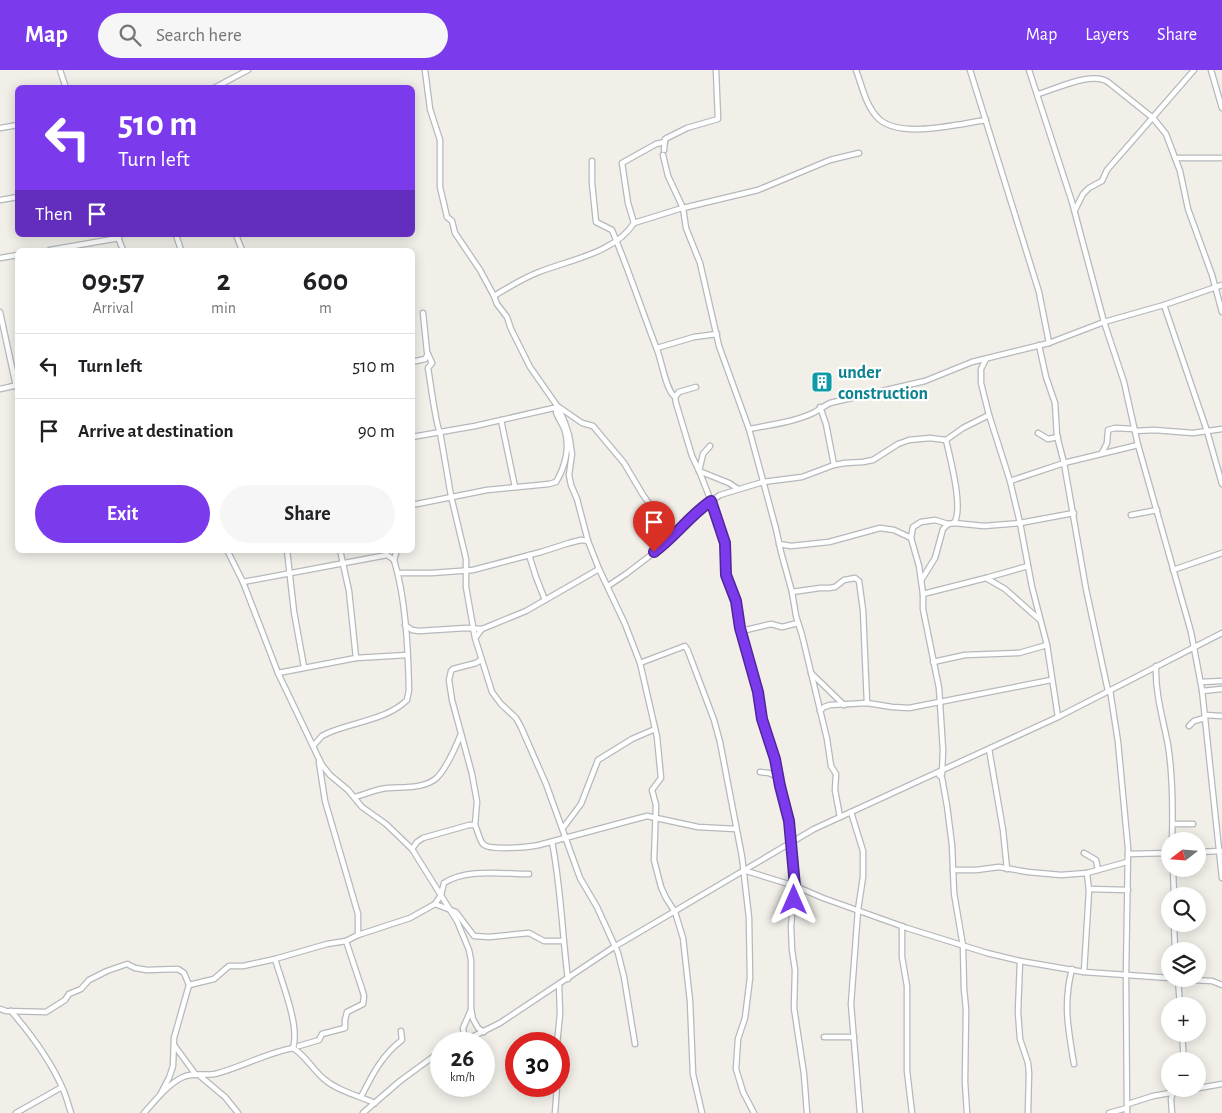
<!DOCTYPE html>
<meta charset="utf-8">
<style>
:root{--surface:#fff;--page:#f6f6f6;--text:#202124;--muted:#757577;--line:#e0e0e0;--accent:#7c3aed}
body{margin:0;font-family:"Alegreya Sans",sans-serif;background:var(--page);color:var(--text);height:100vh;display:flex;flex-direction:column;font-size:19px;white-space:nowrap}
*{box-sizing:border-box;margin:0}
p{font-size:16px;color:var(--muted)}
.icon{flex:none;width:28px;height:28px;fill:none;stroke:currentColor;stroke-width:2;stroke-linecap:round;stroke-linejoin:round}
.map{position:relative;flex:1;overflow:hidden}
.details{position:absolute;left:15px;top:178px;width:400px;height:305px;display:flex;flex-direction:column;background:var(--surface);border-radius:8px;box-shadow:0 2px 12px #0003}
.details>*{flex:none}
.banner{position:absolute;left:15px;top:15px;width:400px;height:152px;border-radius:8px;box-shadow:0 2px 12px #0003;background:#7c3aed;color:#fff;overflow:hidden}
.needle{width:32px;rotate:253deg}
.controls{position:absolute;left:1161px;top:762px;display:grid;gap:10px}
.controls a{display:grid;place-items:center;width:45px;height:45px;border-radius:50%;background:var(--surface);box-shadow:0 2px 12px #0003;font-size:25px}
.speed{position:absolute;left:430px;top:962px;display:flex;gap:10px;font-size:25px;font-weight:700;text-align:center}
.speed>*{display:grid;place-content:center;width:65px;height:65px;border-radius:50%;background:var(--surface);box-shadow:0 2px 12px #0003;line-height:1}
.speed small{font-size:12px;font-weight:400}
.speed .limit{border:8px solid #d22;background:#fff;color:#111}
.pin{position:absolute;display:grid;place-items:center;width:42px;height:42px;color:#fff;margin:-51px -21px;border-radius:50% 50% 50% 0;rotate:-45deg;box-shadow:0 0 5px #0007}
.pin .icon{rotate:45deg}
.me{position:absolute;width:55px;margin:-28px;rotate:0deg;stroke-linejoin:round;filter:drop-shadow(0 0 4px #0008)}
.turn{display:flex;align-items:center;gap:18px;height:105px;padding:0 20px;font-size:22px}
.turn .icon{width:65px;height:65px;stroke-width:2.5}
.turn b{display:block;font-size:35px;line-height:42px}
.then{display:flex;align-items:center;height:48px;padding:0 20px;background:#0003;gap:10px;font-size:19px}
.eta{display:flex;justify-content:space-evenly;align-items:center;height:85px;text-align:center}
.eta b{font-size:30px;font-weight:700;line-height:35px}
.action{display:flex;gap:10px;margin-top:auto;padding:10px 20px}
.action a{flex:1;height:58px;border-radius:30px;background:var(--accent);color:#fff;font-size:20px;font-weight:700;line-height:58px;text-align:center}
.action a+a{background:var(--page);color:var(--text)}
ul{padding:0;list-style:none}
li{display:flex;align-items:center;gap:15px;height:65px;padding:0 20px;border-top:1px solid var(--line)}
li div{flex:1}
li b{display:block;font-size:19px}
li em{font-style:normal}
header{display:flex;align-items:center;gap:30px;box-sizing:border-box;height:70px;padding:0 25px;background:var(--accent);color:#fff}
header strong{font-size:24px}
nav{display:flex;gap:28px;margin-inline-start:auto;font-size:18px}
.search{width:350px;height:45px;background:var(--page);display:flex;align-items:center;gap:12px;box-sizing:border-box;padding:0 18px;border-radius:28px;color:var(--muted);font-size:19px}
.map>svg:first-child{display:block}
</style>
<header>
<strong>Map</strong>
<div class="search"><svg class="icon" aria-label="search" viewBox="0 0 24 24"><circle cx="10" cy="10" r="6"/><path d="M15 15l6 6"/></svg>Search here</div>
<nav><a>Map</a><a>Layers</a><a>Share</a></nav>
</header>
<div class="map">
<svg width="1222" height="1043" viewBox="0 0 1222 1043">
<rect width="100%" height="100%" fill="#f1efe8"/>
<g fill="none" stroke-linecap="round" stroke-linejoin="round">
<g stroke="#b5b8bc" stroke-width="7">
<g id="street">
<path d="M60 0 66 18"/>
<path d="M425 0 430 39 440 70V117L447 147 452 151 455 163 480 200 494 226 497 234 507 247 511 259 530 297 558 337 565 353 569 365 572 384 569 405 571 415 577 429 588 471 599 499 625 554 640 593 657 667 661 708 652 720 656 735 654 790 661 817 666 828 675 842 683 868 690 931 693 1004 702 1043"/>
<path d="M856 0C862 16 866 37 879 49 901 69 958 54 986 50"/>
<path d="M970 0 1039 222 1049 273"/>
<path d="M1029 0 1072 132 1104 252 1124 312 1138 375 1191 562 1202 620 1222 808"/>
<path d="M1211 0 1222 38"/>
<path d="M214 18 248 0"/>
<path d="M1038 24C1056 19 1092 1 1108 12L1153 48 1166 64 1180 101 1188 139 1212 205 1222 242"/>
<path d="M0 58 18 55"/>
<path d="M664 80 665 69 687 58 718 49 716 0"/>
<path d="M663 85 668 106 683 138 686 158 700 193 719 276 749 359 776 459 781 482 792 522 796 546 802 565 827 669 831 696 836 704 835 720 840 747"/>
<path d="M1175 88H1222"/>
<path d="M592 91V113L596 152 612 160C628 198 641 238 656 277 662 290 665 319 675 327"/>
<path d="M0 130 18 127"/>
<path d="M1075 140 1083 124 1089 118 1102 111 1107 100 1194 0"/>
<path d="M634 153 628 133 622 93 656 74 665 72"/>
<path d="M117 165 123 180"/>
<path d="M176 165 181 180"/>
<path d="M236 165 242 180"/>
<path d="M50 180 119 168"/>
<path d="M0 188 18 185"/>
<path d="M494 226C509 217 523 208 539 202 569 190 615 183 634 153L679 139 758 120 830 90 859 83"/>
<path d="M1164 235 1207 361 1222 414"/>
<path d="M0 242 16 316"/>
<path d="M423 243 427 282 432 293 428 298C430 309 436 357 440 362L451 426 466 489V517L475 568 492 622 501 634 516 648 521 657 546 714 580 808 597 837 618 883 624 907 635 974"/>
<path d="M1039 275 1046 307 1055 333 1057 366 1064 393 1086 519 1108 621"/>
<path d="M657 278 694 267 717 264"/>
<path d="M986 289 981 299V313L989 345 1010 411 1020 453 1032 517 1047 575 1058 647"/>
<path d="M412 292 425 289 428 284"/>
<path d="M696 317 679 322 675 327 676 333 692 386 700 403 720 454 725 473 727 505 736 531 740 558 758 622 762 649 775 689 780 716 789 751 795 816 791 856 792 880 795 900 794 938 804 1004 807 1043"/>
<path d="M0 319 18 315"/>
<path d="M559 337 582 353 593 356 624 393 643 425 654 440 664 475"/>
<path d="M820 337 826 354 834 395"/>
<path d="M501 350 515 417"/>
<path d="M749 359C770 355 794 352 813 343 819 340 824 336 830 333L925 311 972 292 1049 273 1104 252 1164 235 1222 215"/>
<path d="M1135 361 1154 360 1193 363 1222 359"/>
<path d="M1038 363 1048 369 1058 367"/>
<path d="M412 367 475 356 558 337"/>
<path d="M710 376 703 384 699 401 729 413 738 419"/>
<path d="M1102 383 1107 373 1108 360 1115 358 1134 359"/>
<path d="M1010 411 1064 393 1138 375"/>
<path d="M412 435 487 420 549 414 556 412C565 397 570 378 565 361 563 354 558 349 556 342L558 337"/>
<path d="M1131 445 1157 440"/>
<path d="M954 453C964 439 950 388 946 370L963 358 989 345"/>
<path d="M948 454 935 450 921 452 913 457 911 468 919 496 923 524V539L939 618 943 680 942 704 939 705 942 708 947 736 952 775 954 823 963 876 964 919 966 939 965 1012 967 1043"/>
<path d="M779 474 791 476 829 472 880 458 894 460 911 468"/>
<path d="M227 480 243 512 278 603 322 695 330 705 348 720 362 737 386 754 412 779 457 851 469 880 471 890V939L473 949 478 958 484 962"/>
<path d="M287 480 294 542 304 597"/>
<path d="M340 480 349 521 356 588"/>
<path d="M529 485 536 507 545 530"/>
<path d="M394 490 397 480"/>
<path d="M1173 500 1222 483"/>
<path d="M398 503H432L473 500 541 482 569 473 581 470 588 471"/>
<path d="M986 508 1005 519 1040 550"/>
<path d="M922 509 935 488 943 459 948 454 954 453 984 456 1020 453 1074 443"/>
<path d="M243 512 387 485 394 490C406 529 408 579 409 620L407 630C387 650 352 652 328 663L322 666 313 676"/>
<path d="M608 516 626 504 664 475 701 438 720 425 763 412 802 407 834 395 845 393 863 392 873 390 898 374 909 370 930 368 946 370"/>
<path d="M792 522 820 518H829L835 517 844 510 855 508 859 511 863 540 867 633"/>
<path d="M923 524 986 508 1028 496"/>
<path d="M405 555 412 560 419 561 466 558 482 559"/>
<path d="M740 558 746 560 771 554 782 557 798 553"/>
<path d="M476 567 482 559 526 541 599 499"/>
<path d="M933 592 965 585 1019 583 1047 575"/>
<path d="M640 593 685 576 688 581 714 650 720 672 742 787 749 848 750 908 745 948 738 969 736 999 743 1022 754 1043"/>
<path d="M1156 596C1155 623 1163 649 1168 675 1173 707 1173 739 1172 771"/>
<path d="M278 603 356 588 407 585"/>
<path d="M811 603 844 635"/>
<path d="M1201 612 1222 611"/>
<path d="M1110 620 1118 672 1128 778 1126 906 1127 1043"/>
<path d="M1202 621 1222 619"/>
<path d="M820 641 824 637 830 635 867 633 892 637 909 638 1051 610"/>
<path d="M1205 645 1222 646"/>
<path d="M1189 656 1194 651 1205 648"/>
<path d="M989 679 1003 760 1007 799"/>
<path d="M319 692 325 731 358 844V865"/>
<path d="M760 702 769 703 778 707"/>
<path d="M355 727C363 725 372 721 381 719 397 716 419 720 434 710 445 703 456 676 461 664"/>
<path d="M851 742 863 781V807L858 840 851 934 860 1043"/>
<path d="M1173 754H1193"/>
<path d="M475 755 477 732 472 704 452 630 449 610 451 601 453 599 476 593 481 590"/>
<path d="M563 758 581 734 598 690 632 669 655 659"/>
<path d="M552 772C561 817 562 863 568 909"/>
<path d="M412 779 417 772 423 768 469 755H475C478 761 479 769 483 774 489 781 530 777 539 775L647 746 698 757 736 759"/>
<path d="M1198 782 1221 781"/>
<path d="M1084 783 1096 790 1098 800"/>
<path d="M1128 784 1170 783"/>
<path d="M1173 799 1174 826"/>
<path d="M743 800 795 816 823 828 907 858 987 883 1020 891 1084 902 1170 908"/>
<path d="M953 800H976L999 797 1028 802 1061 805 1087 803 1127 792"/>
<path d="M1089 819 1128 820"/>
<path d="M435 834 456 842 474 866 489 867 529 863 544 871H563"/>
<path d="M1174 854 1175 881"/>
<path d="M902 856V887L907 916V1001L912 1043"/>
<path d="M275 889C282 913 300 956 293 978"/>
<path d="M1020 891 1018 942 1020 969 1028 993 1029 1003 1028 1043"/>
<path d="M1072 899C1063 933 1068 959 1074 994"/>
<path d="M1084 902 1089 821 1087 803"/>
<path d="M1175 909 1212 911 1222 915"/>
<path d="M1178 909 1180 936"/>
<path d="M0 939 6 941 46 942 65 930 69 924 81 919 89 910 107 901 127 894 135 898 147 900 178 899 184 903 189 915"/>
<path d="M11 941C30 963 50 990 62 1017 66 1025 68 1034 71 1043"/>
<path d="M1182 964 1184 991"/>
<path d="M824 967H854"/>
<path d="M465 971 463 958 471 940"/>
<path d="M458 974 500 953 614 877 814 759 1058 647 1222 563"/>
<path d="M557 974 560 944 559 914"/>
<path d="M174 975 196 1005"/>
<path d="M299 976 319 970 322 964 345 958V950L347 942 363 934 364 926 362 919 346 871"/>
<path d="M200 1006 225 1027 238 1043"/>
<path d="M160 1025 169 1008 173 996 174 968 189 915 214 909 229 896H243L275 889 327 874 346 871 358 865 410 848 435 834 441 825 444 813C466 798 503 804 529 804"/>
<path d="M361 1027C372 1005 382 985 402 970L401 961"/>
<path d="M1128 1034 1153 1026 1222 1014"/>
<path d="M16 1043 62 1017"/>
<path d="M144 1043C155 1031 166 1016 181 1008 192 1002 203 1006 215 1004 242 997 266 983 293 978 306 986 313 1000 324 1009 338 1021 359 1026 375 1033"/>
<path d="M363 1043 400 1011 441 981"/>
<path d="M555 1043 557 1016"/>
<path d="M1109 1043 1127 1038"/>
<path d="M1172 1043 1171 1029 1173 1023"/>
</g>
</g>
<use href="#street" stroke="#fff" stroke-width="4.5"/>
</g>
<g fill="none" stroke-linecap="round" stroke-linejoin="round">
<g stroke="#51269a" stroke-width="12">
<path id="route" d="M654 482C675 467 690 445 711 431L725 473 726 505 736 531 740 558 758 622 762 649 775 689 780 716 789 751 795 816 794 830"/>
</g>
<use href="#route" stroke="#7c3aed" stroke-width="9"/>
</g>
<defs>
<g id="building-square" transform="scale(1.125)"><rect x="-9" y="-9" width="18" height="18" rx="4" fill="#0f9aa8" stroke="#fff"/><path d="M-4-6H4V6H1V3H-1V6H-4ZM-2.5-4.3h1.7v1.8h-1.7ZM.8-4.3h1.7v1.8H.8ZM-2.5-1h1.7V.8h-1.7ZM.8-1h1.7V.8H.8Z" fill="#fff"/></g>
</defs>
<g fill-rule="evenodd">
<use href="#building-square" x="822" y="312"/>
</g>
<g text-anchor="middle" stroke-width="4.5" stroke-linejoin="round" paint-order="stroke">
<g font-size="18" font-weight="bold" fill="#0d838f" stroke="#fff" text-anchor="start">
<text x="838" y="308">under<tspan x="838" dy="21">construction</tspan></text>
</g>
</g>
</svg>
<div class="controls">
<a><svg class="needle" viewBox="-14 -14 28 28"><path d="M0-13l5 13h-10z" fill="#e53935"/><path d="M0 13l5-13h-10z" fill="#757577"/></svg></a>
<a><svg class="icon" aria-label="search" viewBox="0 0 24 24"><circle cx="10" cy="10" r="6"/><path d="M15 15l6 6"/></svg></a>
<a><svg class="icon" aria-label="layers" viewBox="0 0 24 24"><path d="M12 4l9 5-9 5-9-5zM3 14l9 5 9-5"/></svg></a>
<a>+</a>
<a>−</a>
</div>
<div class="speed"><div>26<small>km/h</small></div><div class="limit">30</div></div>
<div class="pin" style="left:654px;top:482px;background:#d93025"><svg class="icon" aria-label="arrive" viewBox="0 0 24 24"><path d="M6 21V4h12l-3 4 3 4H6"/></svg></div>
<svg class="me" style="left:794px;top:830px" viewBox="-20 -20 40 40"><path d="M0-17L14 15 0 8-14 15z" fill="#7c3aed" stroke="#fff" stroke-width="4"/></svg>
<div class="banner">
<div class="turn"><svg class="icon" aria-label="left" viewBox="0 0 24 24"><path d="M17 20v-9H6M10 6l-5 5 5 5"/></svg><div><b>510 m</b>Turn left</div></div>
<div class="then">Then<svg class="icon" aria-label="arrive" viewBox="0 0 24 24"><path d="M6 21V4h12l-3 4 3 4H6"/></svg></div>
</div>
<section class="details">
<div class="eta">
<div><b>09:57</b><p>Arrival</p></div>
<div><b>2</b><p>min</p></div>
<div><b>600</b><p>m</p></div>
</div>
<ul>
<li><svg class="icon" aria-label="left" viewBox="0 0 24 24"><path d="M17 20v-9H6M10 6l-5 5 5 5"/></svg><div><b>Turn left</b></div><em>510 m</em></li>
<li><svg class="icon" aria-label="arrive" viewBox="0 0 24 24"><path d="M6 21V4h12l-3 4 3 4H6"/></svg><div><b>Arrive at destination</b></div><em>90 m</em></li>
</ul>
<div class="action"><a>Exit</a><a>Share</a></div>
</section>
</div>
